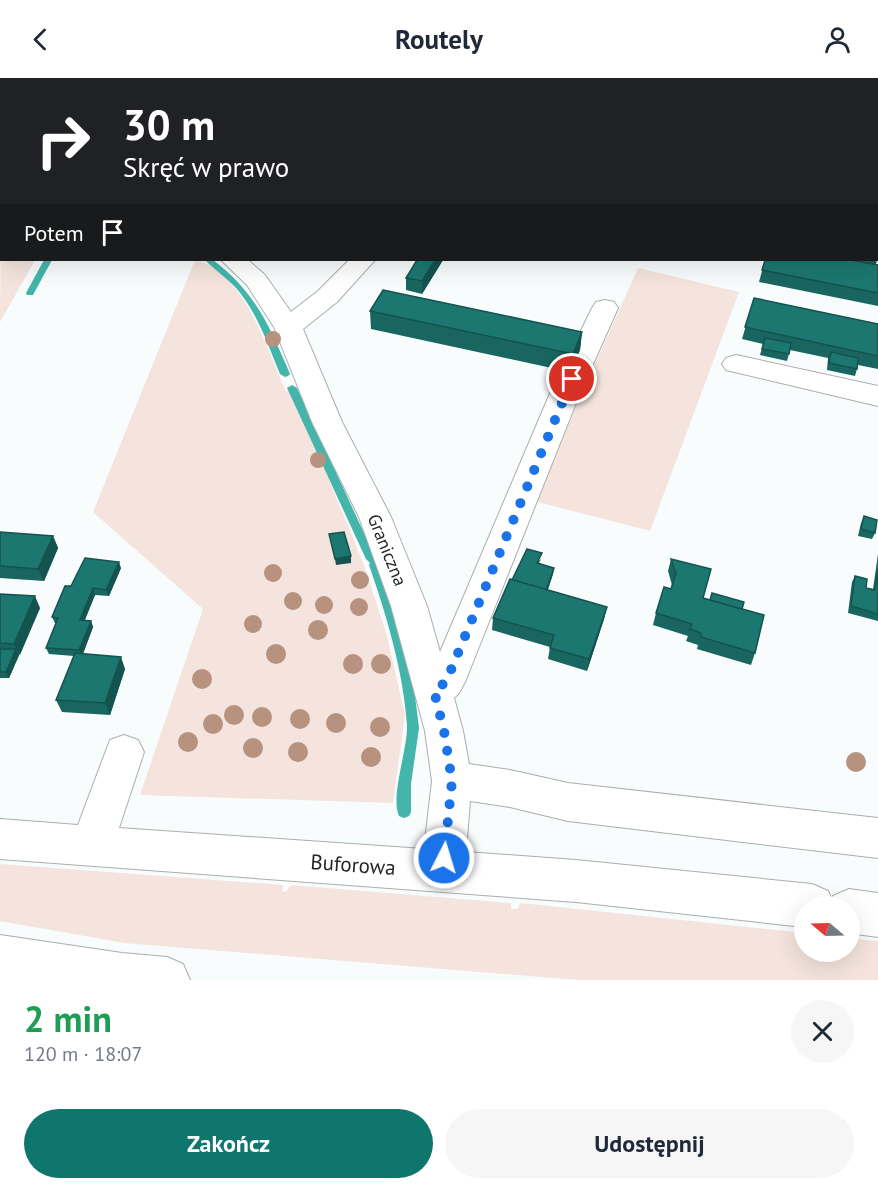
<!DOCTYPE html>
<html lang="pl">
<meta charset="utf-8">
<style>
:root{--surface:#fff;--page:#f6f6f7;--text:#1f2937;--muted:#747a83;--accent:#0f766e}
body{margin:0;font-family:"PT Sans",sans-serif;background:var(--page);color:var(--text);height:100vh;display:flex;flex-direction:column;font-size:22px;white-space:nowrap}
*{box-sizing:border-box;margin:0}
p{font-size:20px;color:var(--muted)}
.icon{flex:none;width:33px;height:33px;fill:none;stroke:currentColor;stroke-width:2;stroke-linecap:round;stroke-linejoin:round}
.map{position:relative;height:902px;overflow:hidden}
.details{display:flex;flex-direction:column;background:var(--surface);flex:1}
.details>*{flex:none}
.hud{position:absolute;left:0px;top:0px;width:879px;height:183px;box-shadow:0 6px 24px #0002;background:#202124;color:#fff;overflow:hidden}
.needle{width:39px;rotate:289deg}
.controls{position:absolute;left:794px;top:818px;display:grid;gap:12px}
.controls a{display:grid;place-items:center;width:66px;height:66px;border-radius:50%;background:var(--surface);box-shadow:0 6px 24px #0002;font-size:30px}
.pin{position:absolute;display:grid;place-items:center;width:51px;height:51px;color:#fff;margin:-26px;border:3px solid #fff;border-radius:50%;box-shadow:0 2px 6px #0007}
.me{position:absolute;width:66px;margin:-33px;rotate:5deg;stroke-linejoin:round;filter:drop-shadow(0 0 4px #0008)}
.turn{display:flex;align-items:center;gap:21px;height:126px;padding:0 24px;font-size:27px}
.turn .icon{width:78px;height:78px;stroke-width:2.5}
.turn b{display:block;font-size:42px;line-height:51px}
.then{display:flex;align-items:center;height:57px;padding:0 24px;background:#0003;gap:12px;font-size:22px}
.round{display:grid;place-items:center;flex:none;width:63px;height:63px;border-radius:32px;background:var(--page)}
.head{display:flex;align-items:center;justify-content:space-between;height:102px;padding:0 24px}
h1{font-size:36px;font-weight:700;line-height:45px;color:#1e9e55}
.primary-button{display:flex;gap:12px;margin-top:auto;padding:12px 24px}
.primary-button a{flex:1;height:69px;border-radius:36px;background:var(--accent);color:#fff;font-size:24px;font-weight:700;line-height:69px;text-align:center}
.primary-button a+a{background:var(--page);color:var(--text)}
header{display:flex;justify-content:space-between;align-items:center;height:78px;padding:0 24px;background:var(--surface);font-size:27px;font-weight:700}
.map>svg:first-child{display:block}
</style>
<header><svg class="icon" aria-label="back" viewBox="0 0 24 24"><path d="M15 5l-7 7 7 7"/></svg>Routely<svg class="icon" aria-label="person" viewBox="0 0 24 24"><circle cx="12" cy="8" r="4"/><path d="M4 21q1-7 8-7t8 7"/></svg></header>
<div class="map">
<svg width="878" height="902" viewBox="0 0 878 902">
<rect width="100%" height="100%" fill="#f8fcfc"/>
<g fill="#f4e4dd">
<path d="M1 80 2 182H35L0 244Z"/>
<path d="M195 182C244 192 267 272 286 314L291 309 364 487 387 558 405 637 393 725 140 717 203 531 93 434Z"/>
<path d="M638 190 739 214 650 453 534 423Z"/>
<path d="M0 786 283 807 282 813 286 814 291 807 511 825V831H517L521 825 804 855V873H849V860L878 863V902H578L124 865 0 843Z"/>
</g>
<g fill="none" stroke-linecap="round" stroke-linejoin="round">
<g fill="#43b5ab" fill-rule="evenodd">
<rect x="0" y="54" width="2" height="5"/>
<path d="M44 182H52L33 217H27L26 215Z"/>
<path d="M205 182H213C256 215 269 247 290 296L288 298 285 299 280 296C268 267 258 236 237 211 227 200 215 192 205 182Z"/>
<path d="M292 307 297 310 376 481 375 483 379 487 398 536 412 594 419 650 411 706V734L409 738 404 740 399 738C390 718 408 671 407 647 403 592 387 539 369 487L370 485 366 481 287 310Z"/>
</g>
<g stroke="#aaaead" stroke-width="2">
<g id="minor">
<rect x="0" y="13" width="2" height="13"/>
<path d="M221 182H248L265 197 291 234 318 213 349 182H375L337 224 303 251 342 344 391 439 427 528 440 574 548 320 592 230 596 224 605 222 614 224 618 230 578 320 465 604 459 615 454 620 463 653 469 686 510 692 568 705 878 740V780L568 743 510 729 470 723 466 774 576 782 812 806 828 813 832 822 833 818 849 811 878 815V859L849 855V828H804V849L576 824 0 781V741L78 747 110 662 124 657 138 662 144 674 119 750 424 771 432 703 425 653 391 528 359 439 312 344 274 249 247 207Z"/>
<path d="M736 277 878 308V328L726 292 722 286 726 280Z"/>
</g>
</g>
<g stroke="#aaaead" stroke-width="2">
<path id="major" d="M0 857 122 875 167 879 183 886 190 902H0Z"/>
</g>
<use href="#minor" fill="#fff" fill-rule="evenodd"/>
<use href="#major" fill="#fff" fill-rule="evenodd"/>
</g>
<g fill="#b6927f">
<circle cx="273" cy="261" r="8"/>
<circle cx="318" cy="382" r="8"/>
<circle cx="273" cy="495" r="9"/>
<circle cx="360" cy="502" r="9"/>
<circle cx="293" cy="523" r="9"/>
<circle cx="324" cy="527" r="9"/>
<circle cx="359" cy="529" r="9"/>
<circle cx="253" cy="546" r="9"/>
<circle cx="318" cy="552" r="10"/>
<circle cx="276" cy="576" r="10"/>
<circle cx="353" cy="586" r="10"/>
<circle cx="381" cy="586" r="10"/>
<circle cx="202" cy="601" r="10"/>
<circle cx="234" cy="637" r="10"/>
<circle cx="262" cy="639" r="10"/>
<circle cx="300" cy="641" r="10"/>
<circle cx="336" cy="645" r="10"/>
<circle cx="213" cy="646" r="10"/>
<circle cx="380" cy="649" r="10"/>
<circle cx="188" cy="664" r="10"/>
<circle cx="253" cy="670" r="10"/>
<circle cx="298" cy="674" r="10"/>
<circle cx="371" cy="679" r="10"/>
<circle cx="856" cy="684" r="10"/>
</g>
<g fill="#196661">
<path d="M549 0H624L623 2H549Z"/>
<path d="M805 0H814L813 2H805Z"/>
<path d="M816 0H878V16V2H815Z"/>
<path d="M443 182 422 216 406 212V200Z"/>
<path d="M765 182 878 187V228L759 204Z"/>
<path d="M754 220 878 246V291L858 287 855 298 827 292 828 280 790 272 787 283 760 277 763 266 742 261Z"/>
<path d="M370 233 582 254 580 272 570 294 371 251Z"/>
<path d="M864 438 875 455 872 461 858 458 861 445Z"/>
<path d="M0 454 53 458 58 470 44 503 0 500Z"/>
<path d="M878 476V543L848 535 852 504 855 498 866 510 873 511Z"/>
<path d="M541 481 539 485 554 490 553 496 548 512 607 529 604 541 587 593 548 581 550 569 492 552 493 540 512 502Z"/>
<path d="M671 481 703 520 742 531 755 575 751 587 697 571 698 567 686 563 688 558 653 547 656 535 671 511 672 507 668 493Z"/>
<path d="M121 490 109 518 95 517 85 542 91 543 93 549 83 576 125 591 110 637 62 634 56 622 74 578 49 576 46 570 56 545H55L52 539 71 508Z"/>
<path d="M0 516 40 530 9 600H0Z"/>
</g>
<g fill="#14534f">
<rect x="154" y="0" width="24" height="2"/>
<path d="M435 182H443L422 216V203Z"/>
<path d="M582 254 580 272 570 294 573 276Z"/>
<path d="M53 458 58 470 44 503 38 491Z"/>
<path d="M351 478V485L336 487 335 481Z"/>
<path d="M119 484 121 490 109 518 106 512Z"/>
<path d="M554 490 553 496 543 523 544 517Z"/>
<path d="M93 510 95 517 82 548 80 542Z"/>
<path d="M35 518 40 530 20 577 14 566Z"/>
<path d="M607 529 604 541 587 593 589 581Z"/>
<path d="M91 543 93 549 82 578 79 572Z"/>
<path d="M16 571 19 577 9 600 6 594Z"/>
<path d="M121 579 125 591 110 637 105 625Z"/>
</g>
<g fill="#1d7771" stroke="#14534f" stroke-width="1.5">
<path d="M113 0H157L155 2H112Z"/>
<path d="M631 0H727L726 2H638Z"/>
<path d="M737 0H745L754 2H736Z"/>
<path d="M854 0H878V4V2H863Z"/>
<path d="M417 182H435L422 203 406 200Z"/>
<path d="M765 182H851L878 187V215L762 192Z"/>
<path d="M851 182H864L876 184 875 186Z"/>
<path d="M383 212 582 254 573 276 370 233Z"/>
<path d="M754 220 878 246V278L745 249Z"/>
<path d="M765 260 791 265 789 276 762 271Z"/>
<path d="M831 274 858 280 857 291 829 285Z"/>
<path d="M864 438 877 442 875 455 861 451Z"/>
<path d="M0 454 53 458 38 491 0 488Z"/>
<path d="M344 454 351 478 335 481 329 456Z"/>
<path d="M527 471 542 475 537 485 554 490 546 512 512 502Z"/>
<path d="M85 480 119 484 106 512 93 510 80 542 91 543 79 572 46 570 58 540 52 539 65 508H71Z"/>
<path d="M671 481 711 491 703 520 764 537 755 575 701 559V555L690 551 692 546 656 535 664 509 671 511 676 495Z"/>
<path d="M878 491V536L851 528 855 498 867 501 866 510 875 512Z"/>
<path d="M510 501 607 529 589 581 550 570 554 557 493 540Z"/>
<path d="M712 515 744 524 742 531 710 522Z"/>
<path d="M0 516 35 518 14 566 0 565Z"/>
<path d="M0 571H16L6 594H0Z"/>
<path d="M75 575 121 579 105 625 56 622Z"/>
</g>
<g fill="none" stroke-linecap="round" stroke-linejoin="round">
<path stroke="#1a73e8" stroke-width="10" stroke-dasharray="0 18" d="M444 780 452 703 444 653 434 613 446 604 572 301"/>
</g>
<g text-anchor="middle" stroke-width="6" stroke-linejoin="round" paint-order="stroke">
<g font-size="18" fill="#242525" stroke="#fff">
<text transform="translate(387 472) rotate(68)" y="6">Graniczna</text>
</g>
<g font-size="21" fill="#242525" stroke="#fff">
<text transform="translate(353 787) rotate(4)" y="7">Buforowa</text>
</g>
</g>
</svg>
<div class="controls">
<a><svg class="needle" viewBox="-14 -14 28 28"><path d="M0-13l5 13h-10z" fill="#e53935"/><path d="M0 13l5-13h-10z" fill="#747a83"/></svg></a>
</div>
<div class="pin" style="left:572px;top:301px;background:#d93025"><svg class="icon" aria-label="arrive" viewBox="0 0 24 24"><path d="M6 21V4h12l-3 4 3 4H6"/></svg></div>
<svg class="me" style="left:444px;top:780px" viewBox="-20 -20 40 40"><circle r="17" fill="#1a73e8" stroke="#fff" stroke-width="3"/><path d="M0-11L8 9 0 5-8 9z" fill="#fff"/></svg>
<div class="hud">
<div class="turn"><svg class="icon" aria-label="right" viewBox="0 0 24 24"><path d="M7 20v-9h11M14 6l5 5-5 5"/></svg><div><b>30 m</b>Skręć w prawo</div></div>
<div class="then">Potem<svg class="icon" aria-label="arrive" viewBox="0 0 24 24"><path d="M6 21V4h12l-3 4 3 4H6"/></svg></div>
</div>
</div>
<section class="details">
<div class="head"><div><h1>2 min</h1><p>120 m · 18:07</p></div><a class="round"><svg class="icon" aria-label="close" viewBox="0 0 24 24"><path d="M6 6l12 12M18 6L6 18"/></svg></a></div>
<div class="primary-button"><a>Zakończ</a><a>Udostępnij</a></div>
</section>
